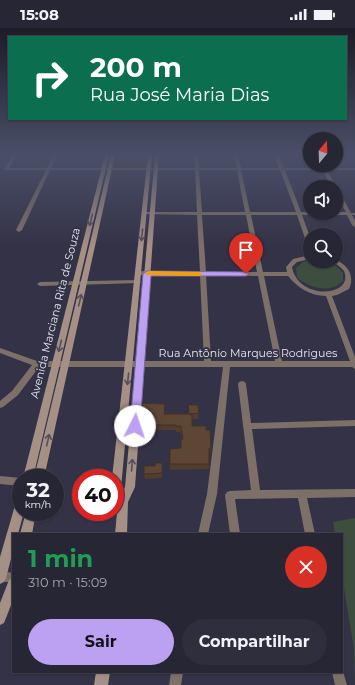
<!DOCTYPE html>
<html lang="pt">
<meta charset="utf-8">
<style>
:root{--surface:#272634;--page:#2f2e3c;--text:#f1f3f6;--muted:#a4a5ac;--line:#43434f;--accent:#bca0f2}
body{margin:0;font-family:Montserrat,sans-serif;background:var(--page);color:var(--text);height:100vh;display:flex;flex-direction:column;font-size:15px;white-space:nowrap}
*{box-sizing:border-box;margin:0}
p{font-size:13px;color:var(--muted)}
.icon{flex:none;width:22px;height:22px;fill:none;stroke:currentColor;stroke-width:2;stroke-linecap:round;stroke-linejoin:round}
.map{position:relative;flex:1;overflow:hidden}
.details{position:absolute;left:12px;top:505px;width:331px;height:140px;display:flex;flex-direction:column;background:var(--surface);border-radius:0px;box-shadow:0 1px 3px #0004,0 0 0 1px var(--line)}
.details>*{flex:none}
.hud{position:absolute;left:8px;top:8px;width:339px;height:84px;border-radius:0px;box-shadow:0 1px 3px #0004,0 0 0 1px var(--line);background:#0b6e4f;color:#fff;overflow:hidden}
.needle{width:26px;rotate:19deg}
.fabs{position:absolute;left:303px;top:104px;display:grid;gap:8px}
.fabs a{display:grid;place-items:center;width:40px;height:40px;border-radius:50%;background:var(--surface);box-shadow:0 1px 3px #0004,0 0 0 1px var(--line);font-size:20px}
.speed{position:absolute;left:12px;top:441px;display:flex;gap:8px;font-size:20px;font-weight:700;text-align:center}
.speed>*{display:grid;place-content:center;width:52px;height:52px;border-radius:50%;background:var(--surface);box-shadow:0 1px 3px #0004,0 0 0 1px var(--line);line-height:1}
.speed small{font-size:10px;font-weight:400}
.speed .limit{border:6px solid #d22;background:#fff;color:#111}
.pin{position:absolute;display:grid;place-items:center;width:34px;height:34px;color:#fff;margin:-41px -17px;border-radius:50% 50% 50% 0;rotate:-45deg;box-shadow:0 0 4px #0007}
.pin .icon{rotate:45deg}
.me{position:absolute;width:44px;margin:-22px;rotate:4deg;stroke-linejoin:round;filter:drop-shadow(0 0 3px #0008)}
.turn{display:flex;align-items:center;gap:14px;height:84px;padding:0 16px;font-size:18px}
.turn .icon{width:52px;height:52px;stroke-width:2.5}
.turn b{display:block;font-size:28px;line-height:34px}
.round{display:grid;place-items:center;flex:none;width:42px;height:42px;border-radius:21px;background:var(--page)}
.overview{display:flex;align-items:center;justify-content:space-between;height:68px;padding:0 16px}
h1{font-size:24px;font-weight:700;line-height:30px;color:#1e9e55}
.cta{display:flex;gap:8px;margin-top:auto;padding:8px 16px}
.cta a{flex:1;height:46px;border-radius:24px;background:var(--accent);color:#111;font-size:16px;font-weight:700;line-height:46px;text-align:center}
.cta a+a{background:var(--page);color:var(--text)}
.status{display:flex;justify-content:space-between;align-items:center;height:28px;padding:0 20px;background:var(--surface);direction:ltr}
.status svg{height:11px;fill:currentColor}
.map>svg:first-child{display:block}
</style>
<div class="status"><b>15:08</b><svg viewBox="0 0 49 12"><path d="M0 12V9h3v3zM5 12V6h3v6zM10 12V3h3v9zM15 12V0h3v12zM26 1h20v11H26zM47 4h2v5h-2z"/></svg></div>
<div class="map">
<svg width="355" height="657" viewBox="0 0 355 657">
<rect width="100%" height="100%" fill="#343246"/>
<path fill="#47392c" d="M115 127H146L145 140H112Z"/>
<g fill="#3d4e3e">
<path d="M310 232C323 236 331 230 343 245V253C331 266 308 260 297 249L296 240 303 234Z"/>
<path d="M355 490V657L354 621 342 548V506H335L333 494Z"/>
</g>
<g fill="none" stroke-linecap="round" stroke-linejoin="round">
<g fill="#7d7069" fill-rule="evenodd">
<path d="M13 127H17L9 140H47L53 127H57L51 140H195L194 127H198L199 140H237L234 127H238L241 140H279L274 127H278L284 140H321L320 138 321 137H323L325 140H355V142H327L336 159H332L322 142H285L301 184H346L336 166V161H338L351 185H355V187H352L355 192V199L352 197 347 187H302L310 209V218L307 216 297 187H251L263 244H287L286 239 293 231 310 227V231L297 234 292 239C298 273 355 269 344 243 341 239 336 236 332 233H336V232C348 237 355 248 349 261L337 267 332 268 355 329V341L352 339H230L217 466 208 506H198L207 466 223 339H39L18 367 3 379 0 380V373L12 363 32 337 0 325V320L37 333H204L200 247H138L135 245 138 243 200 244 197 187 144 186 142 185 144 184H197L195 142H50L22 202 19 204 16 202 46 142H5L4 141ZM199 142H237L245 184H202ZM241 142H280L296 184H250ZM202 187H246L257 244H206ZM206 247 258 248 275 333H211ZM264 248H288C297 259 310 268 326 268L350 333H282Z"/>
<path d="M138 252 141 254 140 255 40 258 37 256 40 254Z"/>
<path d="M242 353 245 354 246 356 251 395 355 392V398L252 401 260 462 355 461V469L307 470 315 506H305L298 470 235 471 240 506H230L225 467 227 464 230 463 251 462 238 356 239 354Z"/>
<path d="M0 448 21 450V458L0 456Z"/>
<path d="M0 543 13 545V555L0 553Z"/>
<path d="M342 640 347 657H335L332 644H342Z"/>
<path d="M171 644H183L181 657H169Z"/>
</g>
<g fill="#a59086" fill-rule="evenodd">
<path d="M105 127H109L33 450H23Z"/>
<path d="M111 127H115L44 450H34Z"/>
<path d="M148 127H152L121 460 123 463 125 459 155 127H159L135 459 128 474 127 506H115L118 474 115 469V450H112Z"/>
<path d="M21 469V484H24L18 506H13V523L6 550 4 554 0 556V529L16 474 17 470Z"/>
<path d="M26 484H36L32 506H20Z"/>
<path d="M13 550V572L4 595 0 597V575L9 552Z"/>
<path d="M96 644H110L108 657H94Z"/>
</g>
</g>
<g fill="#513c2e">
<path d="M188 377 199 385 198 391H192V398L206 402 211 420 210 426H209V441L170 442V421L181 420 182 411 181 404H176V402H144V392H141V386L165 381V386H188Z"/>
<path d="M162 435V450L145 451 144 446 155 438Z"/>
</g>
<g fill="#5e4635" stroke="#423125">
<path d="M142 375 165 376 164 386H192V398H206V402H210L211 420H209V436H170V421L181 420V411H183L181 398H176V397H144V386H141Z"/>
<path d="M188 377H198L199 385 189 386Z"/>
<path d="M155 435H162V445L144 446V438H155Z"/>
</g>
<defs><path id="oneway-shaft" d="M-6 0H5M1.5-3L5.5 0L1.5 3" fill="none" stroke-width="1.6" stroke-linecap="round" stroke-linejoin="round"/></defs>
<g stroke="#564e59">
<use href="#oneway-shaft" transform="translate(91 192) rotate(104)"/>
<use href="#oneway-shaft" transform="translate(142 207) rotate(96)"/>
<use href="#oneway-shaft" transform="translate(80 272) rotate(-77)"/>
<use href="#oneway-shaft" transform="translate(60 318) rotate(104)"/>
<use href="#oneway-shaft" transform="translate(128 351) rotate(96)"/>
<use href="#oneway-shaft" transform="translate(48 412) rotate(-77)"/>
<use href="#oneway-shaft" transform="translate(132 437) rotate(-86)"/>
</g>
<linearGradient id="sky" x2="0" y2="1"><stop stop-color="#1d1c26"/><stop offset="0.58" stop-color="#4a4f68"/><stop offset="1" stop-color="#4a4f68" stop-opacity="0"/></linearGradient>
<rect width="355" height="219" fill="url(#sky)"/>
<path fill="#bca0f2" stroke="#7a689d" d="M147 243 246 244 249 246 246 248H151L140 398 139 401 135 402 132 401 130 398 143 246Z"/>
<path fill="#f59e0b" d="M149 243 199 244 203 246 199 248 146 247 145 246Z"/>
<g text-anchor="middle" stroke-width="4" stroke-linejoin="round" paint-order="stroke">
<g font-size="11" fill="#e8e7f5" stroke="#343246">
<text transform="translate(55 285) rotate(-76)" y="4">Avenida Marciana Rita de Souza</text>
<text x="248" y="329">Rua Antônio Marques Rodrigues</text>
</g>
</g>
</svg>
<div class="fabs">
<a><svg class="needle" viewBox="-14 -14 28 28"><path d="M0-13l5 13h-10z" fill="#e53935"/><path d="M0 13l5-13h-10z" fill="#a4a5ac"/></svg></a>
<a><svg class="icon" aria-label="sound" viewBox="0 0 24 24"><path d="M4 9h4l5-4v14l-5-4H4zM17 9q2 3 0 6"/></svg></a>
<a><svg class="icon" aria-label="search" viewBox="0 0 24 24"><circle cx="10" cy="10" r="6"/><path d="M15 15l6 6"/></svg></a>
</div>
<div class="speed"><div>32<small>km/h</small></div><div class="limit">40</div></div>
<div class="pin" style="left:246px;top:246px;background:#d93025"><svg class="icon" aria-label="arrive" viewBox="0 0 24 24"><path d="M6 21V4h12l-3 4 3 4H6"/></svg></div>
<svg class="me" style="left:135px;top:398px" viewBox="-20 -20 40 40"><circle r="19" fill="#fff"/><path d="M0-13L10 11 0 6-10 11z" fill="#bca0f2"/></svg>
<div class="hud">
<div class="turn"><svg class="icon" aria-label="right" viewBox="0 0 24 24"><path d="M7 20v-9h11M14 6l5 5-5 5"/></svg><div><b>200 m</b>Rua José Maria Dias</div></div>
</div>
<section class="details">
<div class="overview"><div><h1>1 min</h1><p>310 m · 15:09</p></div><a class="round" style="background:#d93025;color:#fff"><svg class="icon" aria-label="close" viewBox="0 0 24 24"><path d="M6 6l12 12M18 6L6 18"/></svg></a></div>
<div class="cta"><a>Sair</a><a>Compartilhar</a></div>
</section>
</div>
